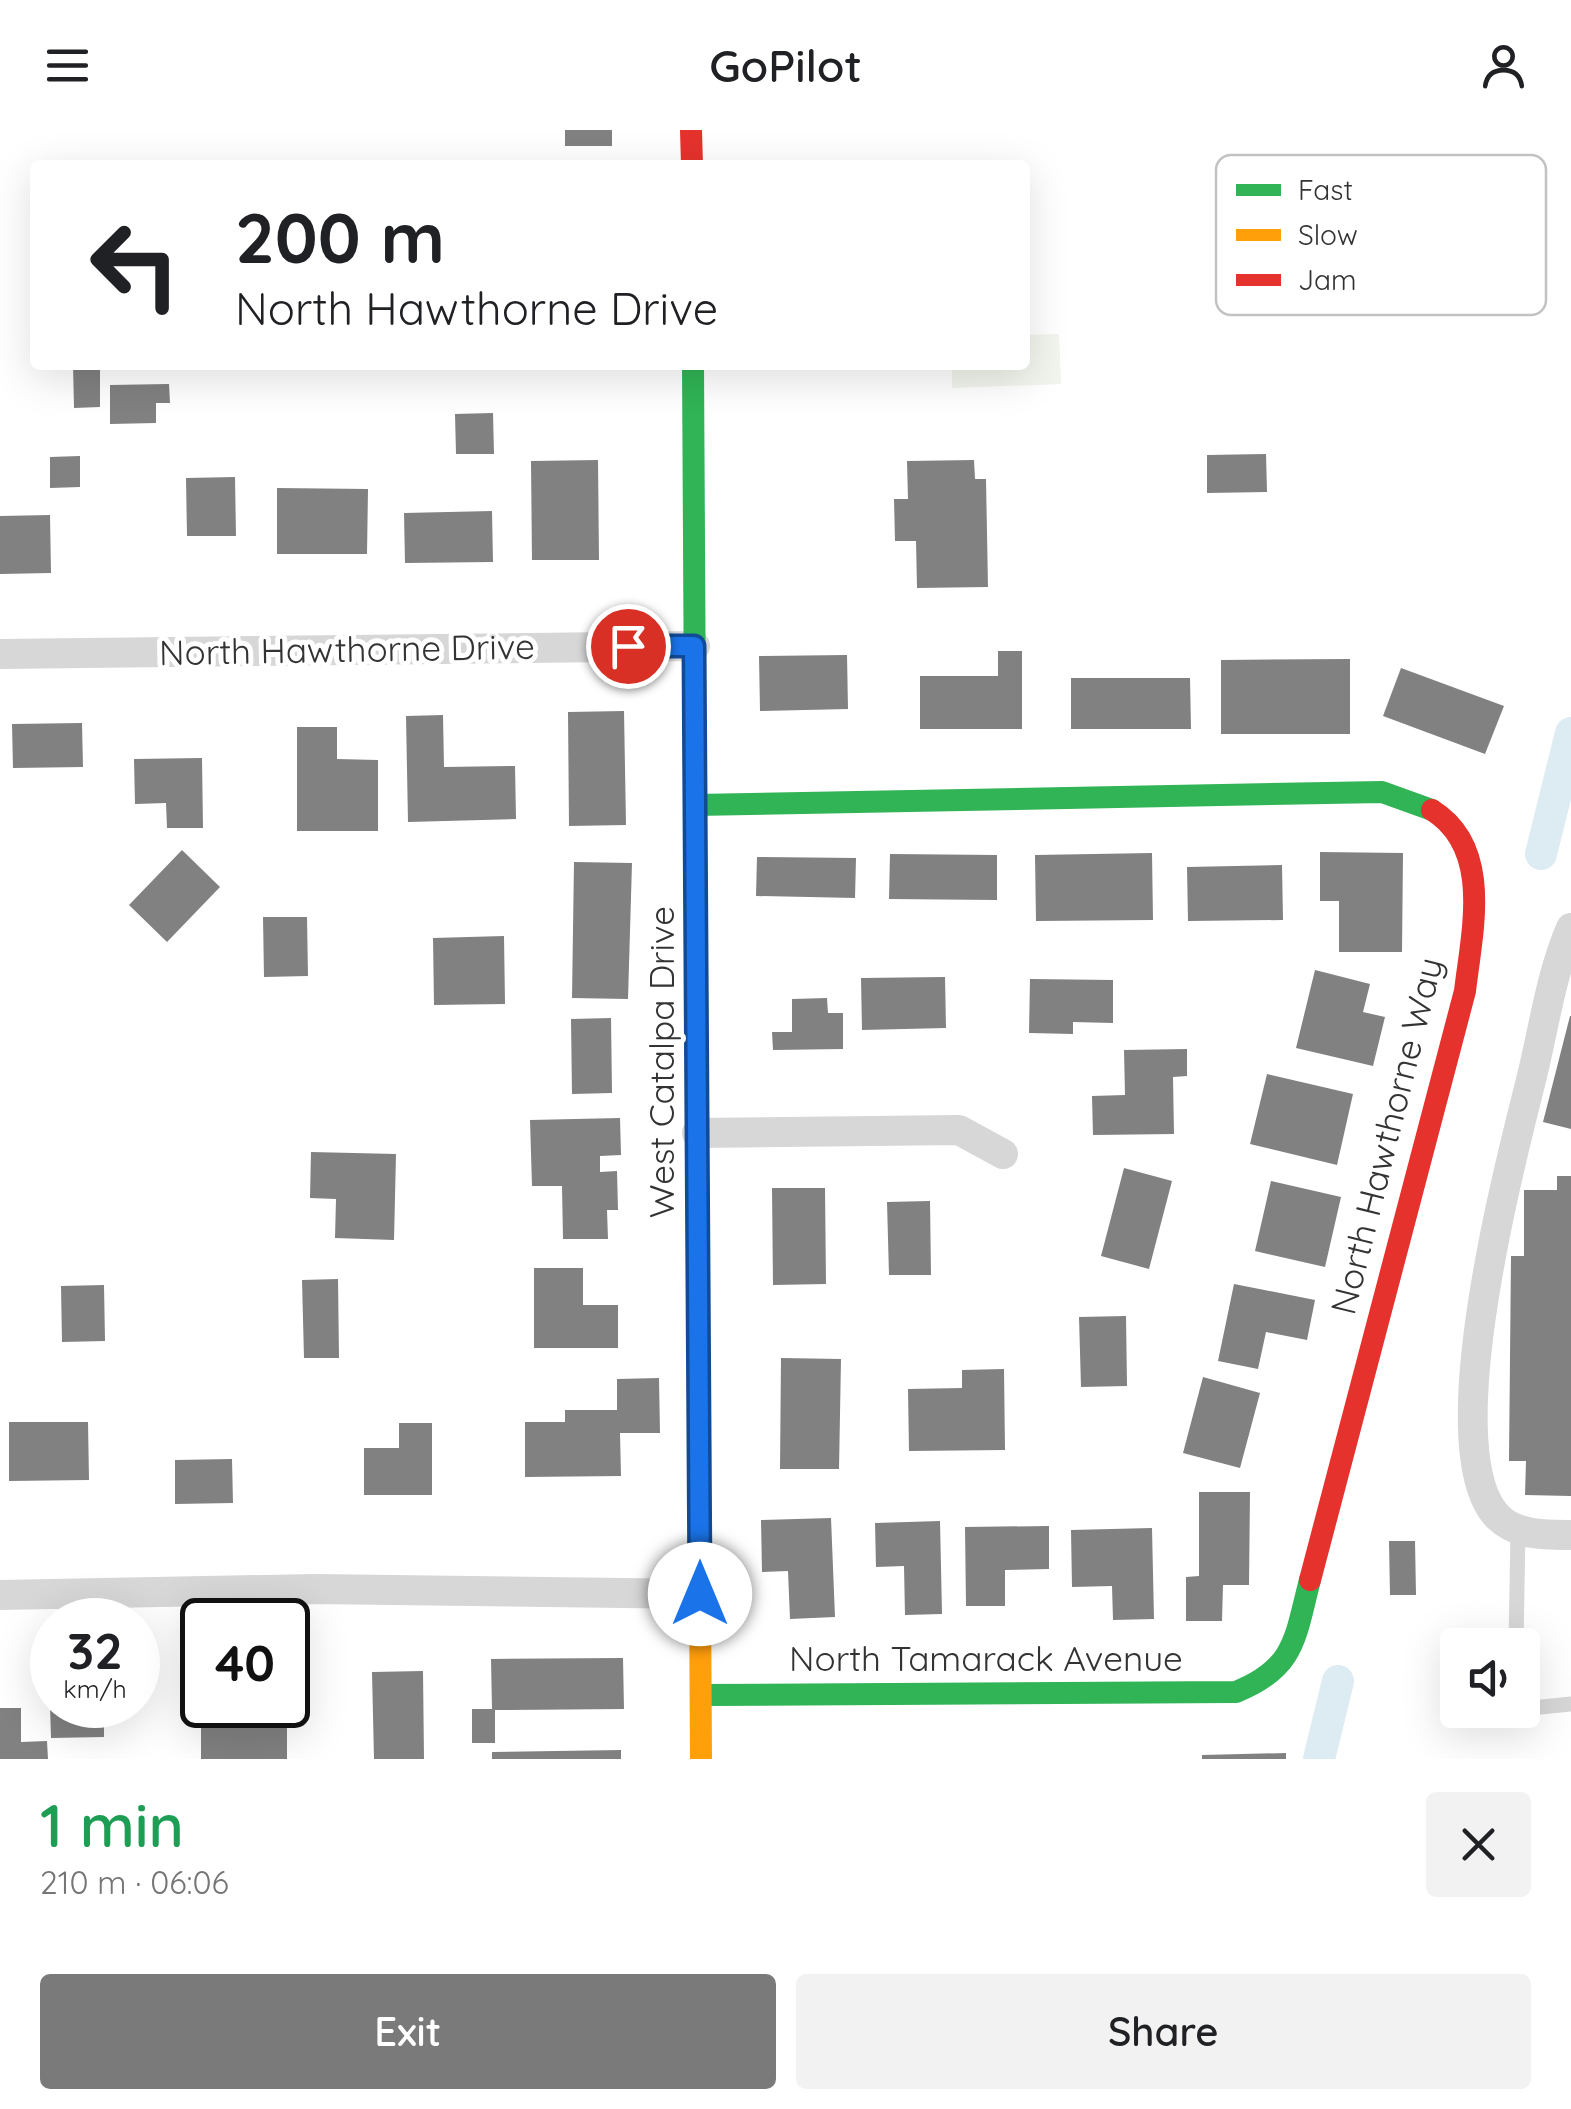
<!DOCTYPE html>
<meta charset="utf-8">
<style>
:root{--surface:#fff;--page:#f2f2f2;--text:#202124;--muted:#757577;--accent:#7a7a7a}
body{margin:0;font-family:Quicksand,sans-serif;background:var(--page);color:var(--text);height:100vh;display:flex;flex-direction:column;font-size:38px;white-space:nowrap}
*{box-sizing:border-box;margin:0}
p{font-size:32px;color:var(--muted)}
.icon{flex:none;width:55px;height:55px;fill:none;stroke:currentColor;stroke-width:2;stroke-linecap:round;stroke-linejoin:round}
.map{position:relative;height:1629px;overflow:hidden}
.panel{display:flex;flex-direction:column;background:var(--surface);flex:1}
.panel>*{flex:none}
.guide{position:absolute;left:30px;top:30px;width:1000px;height:210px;border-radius:10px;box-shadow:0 10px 40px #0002;background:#fff;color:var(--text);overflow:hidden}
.controls{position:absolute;left:1440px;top:1498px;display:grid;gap:20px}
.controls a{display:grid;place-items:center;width:100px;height:100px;border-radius:10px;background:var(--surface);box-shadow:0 10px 40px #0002;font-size:50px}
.speed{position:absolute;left:30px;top:1468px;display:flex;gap:20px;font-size:50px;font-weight:700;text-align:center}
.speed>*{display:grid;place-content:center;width:130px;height:130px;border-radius:50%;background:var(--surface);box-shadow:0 10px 40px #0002;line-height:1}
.speed small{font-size:25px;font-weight:400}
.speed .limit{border:5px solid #111;border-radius:15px;background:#fff;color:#111}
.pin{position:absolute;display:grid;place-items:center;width:85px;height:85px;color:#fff;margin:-42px;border:5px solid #fff;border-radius:50%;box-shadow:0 2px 10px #0007}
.me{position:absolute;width:110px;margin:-55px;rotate:0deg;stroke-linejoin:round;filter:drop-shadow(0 0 8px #0008)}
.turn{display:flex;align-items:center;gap:35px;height:210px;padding:0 40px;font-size:45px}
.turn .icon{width:130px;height:130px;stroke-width:2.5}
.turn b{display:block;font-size:70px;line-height:85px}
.round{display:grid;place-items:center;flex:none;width:105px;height:105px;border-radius:10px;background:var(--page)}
.headline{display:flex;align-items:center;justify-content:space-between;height:170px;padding:0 40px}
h1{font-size:60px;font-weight:600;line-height:75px;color:#1e9e55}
.action{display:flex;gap:20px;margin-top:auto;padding:20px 40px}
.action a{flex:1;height:115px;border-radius:10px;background:var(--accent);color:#fff;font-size:40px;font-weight:600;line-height:115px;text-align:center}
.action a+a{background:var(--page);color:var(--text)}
header{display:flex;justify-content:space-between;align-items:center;height:130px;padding:0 40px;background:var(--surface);font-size:45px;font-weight:600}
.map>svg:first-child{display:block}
</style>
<header><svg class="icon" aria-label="menu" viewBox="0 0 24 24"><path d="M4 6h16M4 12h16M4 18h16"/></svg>GoPilot<svg class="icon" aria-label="person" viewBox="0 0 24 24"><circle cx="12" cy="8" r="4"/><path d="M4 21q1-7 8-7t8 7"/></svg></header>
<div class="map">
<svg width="1571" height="1629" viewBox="0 0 1571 1629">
<rect width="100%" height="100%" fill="#fff"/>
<path fill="#f1f5ed" d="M1059 204 1061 254 952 258V235H1025V205Z"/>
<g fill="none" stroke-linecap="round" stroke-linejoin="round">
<g stroke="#ddebf3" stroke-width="32">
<path d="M1541 724 1571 603"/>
<path d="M1319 1629 1338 1551"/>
</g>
</g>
<g fill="#818181">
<rect x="565" y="0" width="47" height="16"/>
<path d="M73 235H100V277L74 278Z"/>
<path d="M169 254 170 273H156V293L110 294V255Z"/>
<path d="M493 283 494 324H456L455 284Z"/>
<path d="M1266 324 1267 362 1207 363V325Z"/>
<path d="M80 326V357L50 358V327Z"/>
<path d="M598 330 599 430H532L531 331Z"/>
<path d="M974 330 975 349H986L988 457 917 458 916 411H895L894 369H908L907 331Z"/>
<path d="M235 347 236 406H187L186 348Z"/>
<path d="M277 358 368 359 367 424H277Z"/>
<path d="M492 381 493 432 405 433 404 383Z"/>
<path d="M50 385 51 443 0 444V386Z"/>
<path d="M998 521H1022V599H920V546H998Z"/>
<path d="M847 525 848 579 760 581 759 526Z"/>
<path d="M1350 529V604H1221V530Z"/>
<path d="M1401 538 1504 576 1485 624 1383 586Z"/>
<path d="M1071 548H1190L1191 599H1071Z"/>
<path d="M624 581 626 695 569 696 568 582Z"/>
<path d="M443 585 444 637 515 636 516 689 408 692 406 586Z"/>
<path d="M82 593 83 637 13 638 12 594Z"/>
<path d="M297 597H337V629L378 630V701H297Z"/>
<path d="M202 628 203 698H167L166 673 135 674 134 629Z"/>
<path d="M182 720 220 757 167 812 129 775Z"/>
<path d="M1320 722 1403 723 1402 822H1339V771H1320Z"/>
<path d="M1152 723 1153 790 1036 791 1035 725Z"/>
<path d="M890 724 997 725V770L889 769Z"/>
<path d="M757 727 856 728 855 768 756 766Z"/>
<path d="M574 732 632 733 628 869 572 868Z"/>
<path d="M1282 735 1283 790 1188 791 1187 737Z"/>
<path d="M263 787H307L308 846 264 847Z"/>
<path d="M504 806 505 874 434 875 433 808Z"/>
<path d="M1315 840 1370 854 1363 882 1385 887 1373 936 1296 918Z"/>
<path d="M945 847 946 898 862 900 861 848Z"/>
<path d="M1030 849 1113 850V893L1073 892V904L1029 903Z"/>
<path d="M827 868 828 883H843V919L773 920 772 902H792V869Z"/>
<path d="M1570 886H1571V999L1543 992Z"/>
<path d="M611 888 612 963 572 964 571 889Z"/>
<path d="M1187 919V946L1173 947 1174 1004 1093 1005 1092 966 1125 965 1124 920Z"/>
<path d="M1267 944 1353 964 1337 1035 1250 1014Z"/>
<path d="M620 988 621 1025 600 1026V1042L617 1041 618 1080H607L608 1109H563L562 1056H532L530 990Z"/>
<path d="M311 1022 396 1024 394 1110 335 1108 336 1069 310 1068Z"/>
<path d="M1124 1038 1172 1051 1149 1139 1101 1126Z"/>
<path d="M1557 1046H1571V1366L1525 1365 1526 1331H1509L1511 1126H1524V1060H1557Z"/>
<path d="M1271 1051 1341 1067 1325 1137 1255 1121Z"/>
<path d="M772 1058H825L826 1154 773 1155Z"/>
<path d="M930 1071 931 1145H889L887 1072Z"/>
<path d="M534 1138H583V1175H618V1218H534Z"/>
<path d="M338 1149 339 1228H304L302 1150Z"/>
<path d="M1234 1154 1315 1170 1307 1210 1266 1202 1258 1239 1218 1231Z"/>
<path d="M104 1155 105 1211 62 1212 61 1156Z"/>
<path d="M1126 1186 1127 1256 1081 1257 1079 1187Z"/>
<path d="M781 1228 841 1229 839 1339H780Z"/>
<path d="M1004 1239 1005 1320 909 1321 908 1259 962 1258V1240Z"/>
<path d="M1203 1247 1260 1263 1240 1338 1183 1323Z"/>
<path d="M659 1248 660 1303H620L621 1346 525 1347V1292H565V1280H617V1249Z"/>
<path d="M9 1292H88L89 1350 9 1351Z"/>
<path d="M399 1293H432V1365H364V1318H399Z"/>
<path d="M232 1329 233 1373 175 1374V1330Z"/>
<path d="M1199 1362H1250L1249 1455H1223L1222 1491H1186V1447L1199 1446Z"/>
<path d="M831 1388 835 1487 790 1489 788 1441 762 1442 761 1390Z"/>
<path d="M940 1391 942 1484 905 1485 904 1436 876 1437 875 1393Z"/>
<path d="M1049 1396V1439L1005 1440V1476H966L965 1397Z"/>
<path d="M1152 1398 1154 1489 1113 1490 1112 1456 1072 1457 1071 1400Z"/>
<path d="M1389 1411H1415L1416 1465H1390Z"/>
<path d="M623 1528 624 1579 495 1580V1613H472V1579H492L491 1529Z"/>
<path d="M423 1541 424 1629H374L372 1542Z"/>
<path d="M50 1575H104V1607L51 1608Z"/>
<path d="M201 1575 287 1581V1629H201Z"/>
<path d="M0 1578H21V1612L47 1611 48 1629H0Z"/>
<path d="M621 1620V1629H492V1622Z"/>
<path d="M1286 1623V1629H1202V1625Z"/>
</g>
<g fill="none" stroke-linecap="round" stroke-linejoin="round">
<g stroke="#d7d7d7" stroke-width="15">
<path d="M1516 1515 1518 1400"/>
<path d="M1522 1579 1571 1574"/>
</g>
<g stroke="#d7d7d7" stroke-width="30">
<path d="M0 524 695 516"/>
<path d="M1571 798C1551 844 1544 897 1532 946 1511 1031 1433 1322 1498 1387 1517 1406 1547 1405 1571 1405"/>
<path d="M697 1003 959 1000 1003 1024"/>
<path d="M0 1465 315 1459 700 1464"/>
</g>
<g stroke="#30b455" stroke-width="22">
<path d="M693 235 697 945"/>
<path d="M695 675 1382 662 1432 680"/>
<path d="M701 1565 1236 1562C1296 1538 1295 1507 1310 1450"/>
</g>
<path stroke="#ff9f0a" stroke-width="22" d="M697 945 701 1629"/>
<g stroke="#e5322d" stroke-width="22">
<path d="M691 0 692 35"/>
<path d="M1310 1450 1465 861C1472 801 1493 718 1432 680"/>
</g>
</g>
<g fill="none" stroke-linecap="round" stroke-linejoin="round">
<g stroke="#114b97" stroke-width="25">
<path id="route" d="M628 516H694L700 1464"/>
</g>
<use href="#route" stroke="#1a73e8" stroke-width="18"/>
</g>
<g text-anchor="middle" stroke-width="10" stroke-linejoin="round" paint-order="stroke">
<g font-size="35" fill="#333" stroke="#fff">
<text transform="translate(347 520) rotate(-1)" y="12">North Hawthorne Drive</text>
<text transform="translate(662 932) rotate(-90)" y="12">West Catalpa Drive</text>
<text transform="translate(1387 1006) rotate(-76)" y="12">North Hawthorne Way</text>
<text x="986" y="1541">North Tamarack Avenue</text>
</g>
</g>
<rect x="1216" y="25" width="330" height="160" rx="15" fill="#fff" stroke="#c2c2c2" stroke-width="2.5"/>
<rect x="1236" y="54" width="45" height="12" fill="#30b455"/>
<rect x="1236" y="99" width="45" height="12" fill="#ff9f0a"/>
<rect x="1236" y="144" width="45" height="12" fill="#e5322d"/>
<g font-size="28" fill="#333">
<text x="1298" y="70">Fast</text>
<text x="1298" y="115">Slow</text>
<text x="1298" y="160">Jam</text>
</g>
</svg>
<div class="controls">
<a><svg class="icon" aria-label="sound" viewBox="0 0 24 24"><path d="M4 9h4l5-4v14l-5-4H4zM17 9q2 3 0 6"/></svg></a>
</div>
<div class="speed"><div>32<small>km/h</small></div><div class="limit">40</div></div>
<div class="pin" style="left:628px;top:516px;background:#d93025"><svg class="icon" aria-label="arrive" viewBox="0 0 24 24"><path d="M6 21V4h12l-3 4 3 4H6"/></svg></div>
<svg class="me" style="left:700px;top:1464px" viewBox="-20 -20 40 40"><circle r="19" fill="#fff"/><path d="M0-13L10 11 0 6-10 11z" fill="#1a73e8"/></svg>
<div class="guide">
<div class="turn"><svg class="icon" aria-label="left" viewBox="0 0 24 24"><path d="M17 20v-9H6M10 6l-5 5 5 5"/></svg><div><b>200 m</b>North Hawthorne Drive</div></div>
</div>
</div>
<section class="panel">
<div class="headline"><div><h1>1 min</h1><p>210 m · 06:06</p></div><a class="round"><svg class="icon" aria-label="close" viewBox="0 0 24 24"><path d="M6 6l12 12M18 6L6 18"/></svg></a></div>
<div class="action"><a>Exit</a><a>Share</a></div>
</section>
